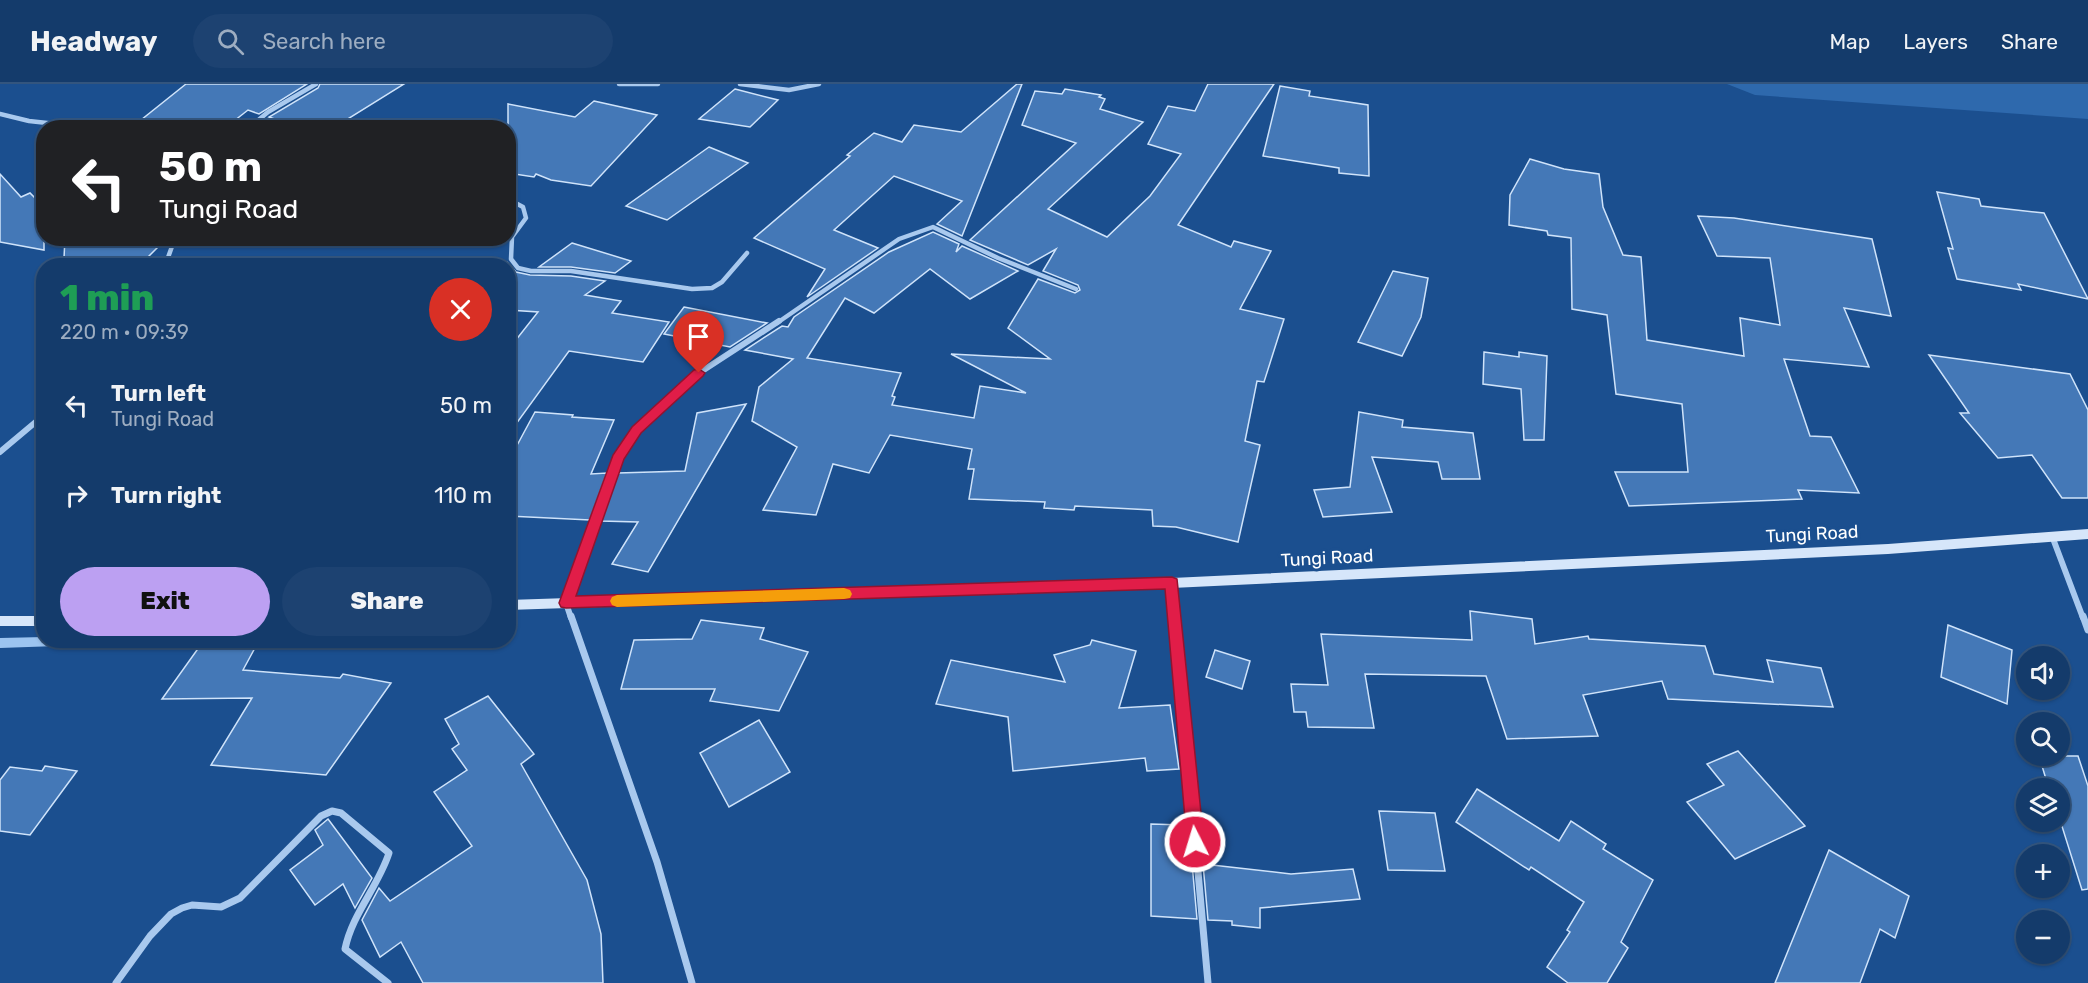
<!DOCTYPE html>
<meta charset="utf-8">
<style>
:root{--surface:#143b6b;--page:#1d4271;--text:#f1f3f6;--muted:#9dadc1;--line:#33557e;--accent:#bca0f2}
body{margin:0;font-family:Rubik,sans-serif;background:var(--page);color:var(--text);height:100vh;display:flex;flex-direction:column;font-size:22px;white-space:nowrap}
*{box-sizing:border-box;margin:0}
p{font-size:20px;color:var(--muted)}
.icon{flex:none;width:33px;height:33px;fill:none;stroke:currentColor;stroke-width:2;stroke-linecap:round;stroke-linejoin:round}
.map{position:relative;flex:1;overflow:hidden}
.details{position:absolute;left:36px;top:174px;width:480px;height:390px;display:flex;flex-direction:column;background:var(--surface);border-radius:24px;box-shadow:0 2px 4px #0004,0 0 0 2px var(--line)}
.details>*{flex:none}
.hud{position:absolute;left:36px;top:36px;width:480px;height:126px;border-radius:24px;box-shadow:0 2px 4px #0004,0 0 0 2px var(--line);background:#202124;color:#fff;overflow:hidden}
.fabs{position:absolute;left:2016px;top:562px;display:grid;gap:12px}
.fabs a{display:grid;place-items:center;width:54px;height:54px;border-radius:50%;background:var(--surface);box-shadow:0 2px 4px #0004,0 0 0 2px var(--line);font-size:30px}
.pin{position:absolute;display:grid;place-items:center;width:51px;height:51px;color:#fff;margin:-62px -26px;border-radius:50% 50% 50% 0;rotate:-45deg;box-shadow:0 0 6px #0007}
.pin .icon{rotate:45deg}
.me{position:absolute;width:66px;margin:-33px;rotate:355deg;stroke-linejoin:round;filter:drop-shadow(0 0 4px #0008)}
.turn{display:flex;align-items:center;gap:21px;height:126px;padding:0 24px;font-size:27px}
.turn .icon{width:78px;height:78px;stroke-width:2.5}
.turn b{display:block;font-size:42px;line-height:51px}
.round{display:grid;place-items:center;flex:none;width:63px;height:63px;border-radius:32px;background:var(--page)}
.overview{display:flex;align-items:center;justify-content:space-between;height:102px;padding:0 24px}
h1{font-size:36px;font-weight:800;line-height:45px;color:#1e9e55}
.primary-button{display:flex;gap:12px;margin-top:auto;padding:12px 24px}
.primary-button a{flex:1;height:69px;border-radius:36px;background:var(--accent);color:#111;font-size:24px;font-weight:800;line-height:69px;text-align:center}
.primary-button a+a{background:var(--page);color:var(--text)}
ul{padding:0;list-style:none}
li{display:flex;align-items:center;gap:18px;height:90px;padding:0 24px}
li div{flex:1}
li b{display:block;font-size:22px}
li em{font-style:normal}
header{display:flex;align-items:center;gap:36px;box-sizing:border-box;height:84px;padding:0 30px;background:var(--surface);border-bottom:2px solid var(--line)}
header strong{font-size:28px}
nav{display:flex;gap:33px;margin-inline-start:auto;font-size:21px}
.search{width:420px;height:54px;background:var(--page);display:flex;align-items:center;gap:15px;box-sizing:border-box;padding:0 21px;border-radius:33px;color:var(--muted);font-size:22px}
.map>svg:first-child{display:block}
</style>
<header>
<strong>Headway</strong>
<div class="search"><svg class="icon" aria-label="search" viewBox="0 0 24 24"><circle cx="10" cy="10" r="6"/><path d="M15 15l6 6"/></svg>Search here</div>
<nav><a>Map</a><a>Layers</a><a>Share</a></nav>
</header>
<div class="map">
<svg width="2088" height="899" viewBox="0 0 2088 899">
<rect width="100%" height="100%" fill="#1b4f8f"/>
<path fill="#2e69ad" d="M1727 0H2088V35L1755 11Z"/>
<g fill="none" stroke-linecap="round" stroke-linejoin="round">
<path fill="#9cc4f0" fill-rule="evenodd" d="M44 553V556H90L89 559 85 561 0 564V554Z"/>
</g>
<g fill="#4478b7" stroke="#cfe3fa" stroke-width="1.5">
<path d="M186 0H307L259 30 248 26 225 44H131Z"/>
<path d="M320 0H404L335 43 311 35 297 43 269 33 318 4Z"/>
<path d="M1017 0H1022L962 152 937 140 962 117 894 92 834 146 878 164 807 213 825 185 754 154 850 72 847 71 874 49 902 58 914 41 961 48Z"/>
<path d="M1208 0H1274L1178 141 1231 163 1234 157 1271 167 1240 225 1284 235 1264 298 1257 297 1245 357 1260 361 1238 458 1176 443 1153 442 1152 426 1075 422 1074 426 1044 424 1045 418 969 415 974 385H968L972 365 890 351 869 389 833 380 816 431 763 426 797 363 752 337 759 303 793 275 745 266 782 242 788 243 794 233 889 168 933 148 959 160 956 168 962 162 1018 187 970 215 930 185 874 229 845 214 807 274 901 289 892 312 895 313 892 321 974 334 980 302 1026 309 951 270 1050 275 1008 244 1038 195 1075 209 1080 206 1078 201 1043 187 1056 165 1028 181 970 156 1076 59 1022 41 1035 7 1062 10 1065 5 1101 11 1099 13 1105 15 1100 25 1143 38 1048 125 1107 153 1150 112 1181 70 1148 60 1168 22 1195 27Z"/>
<path d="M1280 2 1310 7 1309 12 1368 21 1369 92 1339 89V84L1263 72Z"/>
<path d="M735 5 778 16 750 43 699 35Z"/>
<path d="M594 17 657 31 591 102 551 96 536 90 534 93 508 89V20L575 33Z"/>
<path d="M709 63 748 79 667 136 626 122Z"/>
<path d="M1530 75 1564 85 1599 90 1603 123 1623 171 1641 173 1647 256 1744 272 1740 234 1780 241 1770 174 1717 172 1698 132 1734 134 1872 155 1891 232 1844 224 1869 283 1784 275 1810 352 1831 353 1859 409 1798 406 1802 415 1629 422 1615 388H1688L1682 320 1616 310 1607 231 1572 225 1571 154 1548 151 1547 147 1509 141 1510 111Z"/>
<path d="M0 90 21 113 30 109 44 123V166L0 158Z"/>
<path d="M1937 108 1979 115 1981 122 2044 129 2088 215 2018 200 2021 206 1957 195 1948 164 1953 165Z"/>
<path d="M65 154H167L139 182 64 174Z"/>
<path d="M572 159 631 177 615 189 571 183H539Z"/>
<path d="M508 179 516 188 530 191 571 192 605 197 585 211 621 217 612 229 669 238 643 278 569 267 508 351V266L538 228 508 226Z"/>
<path d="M1393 187 1428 194 1421 233 1402 272 1358 258Z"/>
<path d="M684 223 767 239 730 263 664 250Z"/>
<path d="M1484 268 1519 273V268L1547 272 1544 356H1524L1521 305 1483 300Z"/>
<path d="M1929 271 2070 290 2088 326V414H2062L2032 371 1998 374 1960 329H1969Z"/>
<path d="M746 320 648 488 612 480 638 438 601 437 618 389 685 387 697 329Z"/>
<path d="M535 328 573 331 572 333 614 336 591 390 607 389 590 436 508 432V378Z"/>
<path d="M1359 328 1403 336 1402 343 1473 349 1480 395H1442L1438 378 1372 373 1392 428 1323 433 1314 406 1350 403Z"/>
<path d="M1470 527 1532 535 1535 560 1588 552 1589 555 1705 562 1714 590 1773 598 1767 576 1821 584 1833 623 1668 615 1662 597 1583 611 1598 652 1507 655 1486 592 1365 590 1374 644 1308 643 1306 628H1294L1291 600 1328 601 1321 550 1472 556Z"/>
<path d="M701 536 764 544 760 555 808 568 779 627 710 617 715 605H621L634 556 692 555Z"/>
<path d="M1948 541 2012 566 2007 620 1941 593Z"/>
<path d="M1092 556 1136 567 1119 624 1170 621 1179 685 1147 687 1145 674 1013 687 1008 633 936 620 951 576 1065 598 1054 571 1090 561Z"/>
<path d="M202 559 256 562 243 586 340 594 343 590 391 599 326 691 211 681 252 614 162 615Z"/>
<path d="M1215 566 1250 577 1242 605 1206 593Z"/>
<path d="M488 612 534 670 521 680 587 796 601 850 603 899H423L401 858 380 873 362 836 379 804 390 817 472 762 434 708 467 686 452 665 459 660 445 635Z"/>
<path d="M759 636 790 688 729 723 700 669Z"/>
<path d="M1738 667 1805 742 1735 775 1687 718 1724 701 1707 680Z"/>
<path d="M2039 672H2078L2088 702V805L2082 806 2060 736V705H2049Z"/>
<path d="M45 682 77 687 30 751 0 747V696L10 683 42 687Z"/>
<path d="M1477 705 1559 757 1571 737 1606 760 1603 765 1653 796 1621 858 1628 864 1607 899H1568L1547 883 1570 848 1567 846 1584 818 1531 783 1529 786 1456 738Z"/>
<path d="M1379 727 1435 729 1445 787 1388 786Z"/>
<path d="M328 735 372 794 355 824 343 800 315 821 290 786 323 761 315 746Z"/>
<path d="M1151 740 1182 741V778L1192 779 1197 835 1151 832Z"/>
<path d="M1829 766 1909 812 1895 854 1880 845 1860 899H1775Z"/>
<path d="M1203 780 1291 790 1353 785 1360 815 1260 824V844L1232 841V837L1208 836Z"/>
</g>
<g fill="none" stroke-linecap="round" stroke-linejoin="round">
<g stroke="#a9c9ee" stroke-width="4.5">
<path d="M619 0H658"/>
<path d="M740 0 789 6 819 0"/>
<path d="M0 30 29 37 93 44"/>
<path d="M249 44 268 28 316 0"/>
<path d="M508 115 523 123 526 134 512 153 511 175 518 184 531 187H571L692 205 712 204 722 198 747 169"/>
<path d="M165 182 175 154"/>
<path d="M777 239 899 155 933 143 998 174 1076 205"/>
</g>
<g stroke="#a9c9ee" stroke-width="6">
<path d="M0 368 44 331"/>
<path d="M2052 452 2083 534"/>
<path d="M1172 499 1175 534"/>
<path d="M571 534 566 519 618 374 636 346 699 289 779 237"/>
</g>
<g stroke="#a9c9ee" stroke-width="7">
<path d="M571 532 657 778 692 899"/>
<path d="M1175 532 1208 899"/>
<path d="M2083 532 2088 546"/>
<path d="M116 899 150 852 171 830 182 824 192 821 221 823 240 814 321 732 332 727 341 729 389 769C378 803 352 830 345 865L388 899"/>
</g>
<g fill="#d6e6fa" fill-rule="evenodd">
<path d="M2088 445V455L1888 470 1172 504 508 526V516L1172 494 1888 460Z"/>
<rect x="0" y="532" width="44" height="10"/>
</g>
</g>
<path fill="#e11d48" stroke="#92132f" stroke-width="1.5" d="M699 285 705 289 703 292 641 349 624 375 576 512 1172 493 1177 495 1204 758 1201 763 1195 766 1189 763 1187 758 1165 505 566 524 561 523 559 519 613 371 632 343 694 286Z"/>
<path fill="#f59e0b" d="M844 504 850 506 852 510 850 514 844 515 617 523 612 521 610 517 612 513 617 511Z"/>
<g text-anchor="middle" stroke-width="6" stroke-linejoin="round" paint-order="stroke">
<g font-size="18" fill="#fff" stroke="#1b4f8f">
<text transform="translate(1812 450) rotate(-3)" y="6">Tungi Road</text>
<text transform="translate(1327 474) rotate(-3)" y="6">Tungi Road</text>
</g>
</g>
</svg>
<div class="fabs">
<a><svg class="icon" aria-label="sound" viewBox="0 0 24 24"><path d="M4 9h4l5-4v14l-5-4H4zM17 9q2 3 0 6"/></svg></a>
<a><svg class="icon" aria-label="search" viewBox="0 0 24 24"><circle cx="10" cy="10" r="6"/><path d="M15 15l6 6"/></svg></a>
<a><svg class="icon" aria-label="layers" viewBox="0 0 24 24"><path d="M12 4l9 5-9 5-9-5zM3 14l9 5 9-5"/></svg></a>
<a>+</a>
<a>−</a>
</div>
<div class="pin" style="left:699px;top:289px;background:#d93025"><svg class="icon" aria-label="arrive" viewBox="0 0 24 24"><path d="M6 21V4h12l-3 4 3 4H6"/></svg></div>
<svg class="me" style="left:1195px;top:758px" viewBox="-20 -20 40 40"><circle r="17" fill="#e11d48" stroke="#fff" stroke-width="3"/><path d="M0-11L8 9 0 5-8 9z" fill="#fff"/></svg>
<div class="hud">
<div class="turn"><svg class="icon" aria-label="left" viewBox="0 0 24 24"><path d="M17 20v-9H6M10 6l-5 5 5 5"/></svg><div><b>50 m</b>Tungi Road</div></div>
</div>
<section class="details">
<div class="overview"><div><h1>1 min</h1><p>220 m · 09:39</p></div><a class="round" style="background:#d93025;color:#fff"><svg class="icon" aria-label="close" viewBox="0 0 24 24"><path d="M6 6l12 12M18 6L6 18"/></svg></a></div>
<ul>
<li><svg class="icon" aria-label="left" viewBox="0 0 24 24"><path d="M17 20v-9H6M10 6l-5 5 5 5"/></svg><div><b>Turn left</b><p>Tungi Road</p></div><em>50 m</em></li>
<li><svg class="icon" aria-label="right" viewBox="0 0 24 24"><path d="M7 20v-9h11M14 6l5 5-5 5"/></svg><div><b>Turn right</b></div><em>110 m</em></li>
</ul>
<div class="primary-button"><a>Exit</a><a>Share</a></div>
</section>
</div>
